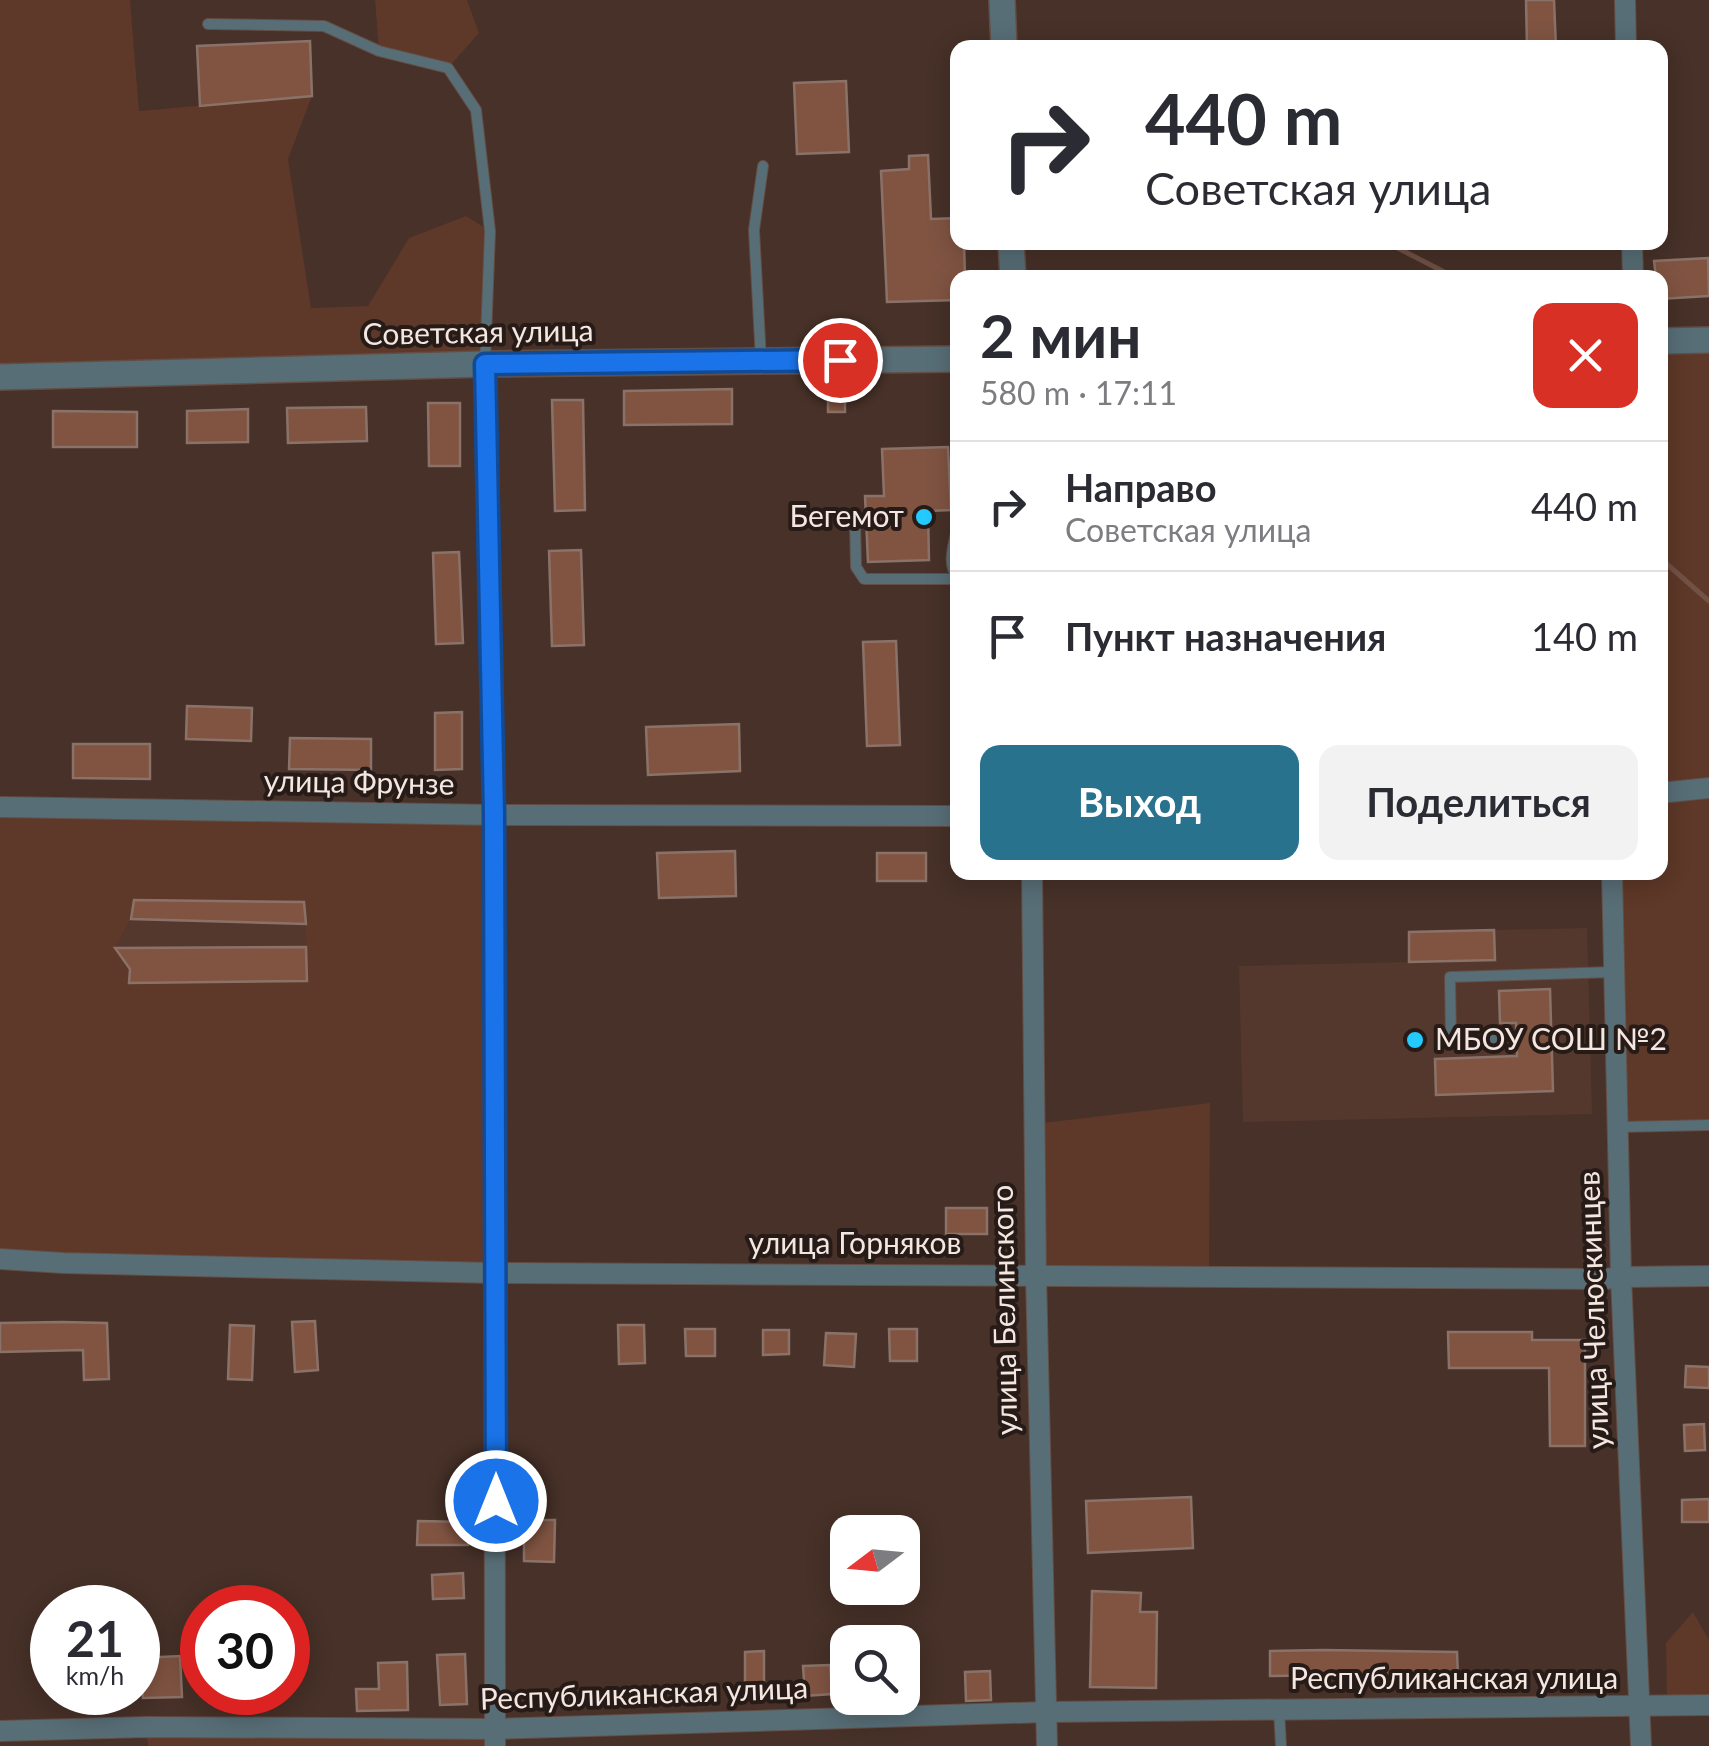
<!DOCTYPE html>
<html lang="ru">
<meta charset="utf-8">
<style>
:root{--surface:#fff;--page:#f2f2f3;--text:#2b2b33;--muted:#7c7c81;--line:#e1e1e2;--accent:#28728e}
body{margin:0;font-family:Lato,sans-serif;background:var(--page);color:var(--text);height:100vh;display:flex;flex-direction:column;font-size:38px;white-space:nowrap}
*{box-sizing:border-box;margin:0}
p{font-size:32px;color:var(--muted)}
.icon{flex:none;width:55px;height:55px;fill:none;stroke:currentColor;stroke-width:2;stroke-linecap:round;stroke-linejoin:round}
.map{position:relative;flex:1;overflow:hidden}
.drawer{position:absolute;left:950px;top:270px;width:718px;height:610px;display:flex;flex-direction:column;background:var(--surface);border-radius:20px;box-shadow:0 5px 25px #0003}
.drawer>*{flex:none}
.banner{position:absolute;left:950px;top:40px;width:718px;height:210px;border-radius:20px;box-shadow:0 5px 25px #0003;background:#fff;color:var(--text);overflow:hidden}
.needle{width:65px;rotate:254deg}
.controls{position:absolute;left:830px;top:1515px;display:grid;gap:20px}
.controls a{display:grid;place-items:center;width:90px;height:90px;border-radius:20px;background:var(--surface);box-shadow:0 5px 25px #0003;font-size:50px}
.speed{position:absolute;left:30px;top:1585px;display:flex;gap:20px;font-size:50px;font-weight:700;text-align:center}
.speed>*{display:grid;place-content:center;width:130px;height:130px;border-radius:50%;background:var(--surface);box-shadow:0 5px 25px #0003;line-height:1}
.speed small{font-size:25px;font-weight:400}
.speed .limit{border:15px solid #d22;background:#fff;color:#111}
.pin{position:absolute;display:grid;place-items:center;width:85px;height:85px;color:#fff;margin:-42px;border:5px solid #fff;border-radius:50%;box-shadow:0 2px 10px #0007}
.me{position:absolute;width:110px;margin:-55px;rotate:0deg;stroke-linejoin:round;filter:drop-shadow(0 0 8px #0008)}
.turn{display:flex;align-items:center;gap:35px;height:210px;padding:0 30px;font-size:45px}
.turn .icon{width:130px;height:130px;stroke-width:2.5}
.turn b{display:block;font-size:70px;line-height:85px}
.round{display:grid;place-items:center;flex:none;width:105px;height:105px;border-radius:20px;background:var(--page)}
.head{display:flex;align-items:center;justify-content:space-between;height:170px;padding:0 30px}
h1{font-size:60px;font-weight:700;line-height:75px}
.primary-button{display:flex;gap:20px;margin-top:auto;padding:20px 30px}
.primary-button a{flex:1;height:115px;border-radius:20px;background:var(--accent);color:#fff;font-size:40px;font-weight:700;line-height:115px;text-align:center}
.primary-button a+a{background:var(--page);color:var(--text)}
ul{padding:0;list-style:none}
li{display:flex;align-items:center;gap:30px;height:130px;padding:0 30px;border-top:2px solid var(--line)}
li div{flex:1}
li b{display:block;font-size:38px}
li em{font-style:normal}
.map>svg:first-child{display:block}
</style>
<div class="map">
<svg width="1709" height="1746" viewBox="0 0 1709 1746">
<rect width="100%" height="100%" fill="#473128"/>
<g fill="#55382d">
<path d="M134 900 304 902 307 981 129 983 115 948 131 919Z"/>
<path d="M1587 928 1592 1114 1243 1122 1239 966 1409 962V932Z"/>
</g>
<g fill="#5e3828" fill-rule="evenodd">
<path d="M0 0H130L139 111 312 96 288 159 311 308 368 306 409 238 466 216 490 231 485 364 0 377Z"/>
<path d="M375 0H467L479 33 448 68 379 51Z"/>
<path d="M1709 340V1125L1619 1127 1612 873 1660 872V341Z"/>
<path d="M0 807 494 815 496 1273 0 1259ZM134 900 304 902 307 981 130 983V969L115 948 131 919Z"/>
<path d="M1210 1103 1209 1275H1036L1034 1124Z"/>
<path d="M1693 1612 1709 1640V1705L1667 1706 1666 1643Z"/>
<path d="M146 1727 495 1729V1746H148Z"/>
</g>
<g fill="none" stroke-linecap="round" stroke-linejoin="round">
<g stroke="#715245" stroke-width="5">
<path d="M1386 242 1456 278"/>
<path d="M1660 558 1709 601"/>
</g>
</g>
<g fill="#815442" stroke="#8b7268" stroke-width="2.5">
<path d="M1526 0H1554L1556 48H1527Z"/>
<path d="M310 41 312 96 200 106 197 46Z"/>
<path d="M846 81 849 152 797 154 794 83Z"/>
<path d="M928 155 931 219 958 218V242H964L965 278H958V300L887 302 881 171 909 169V156Z"/>
<path d="M1708 258 1709 296 1660 299V278H1656L1654 261Z"/>
<rect x="828" y="387" width="17" height="25"/>
<path d="M732 389V424L624 425V391Z"/>
<path d="M552 400H583L585 510 555 511Z"/>
<path d="M428 403H460V466H429Z"/>
<path d="M366 407 367 441 288 443 287 408Z"/>
<path d="M248 409V442L187 443V411Z"/>
<path d="M53 411 137 412V447H53Z"/>
<path d="M948 447 951 510 928 511 929 560 868 562 865 496H884L882 449Z"/>
<path d="M581 550 584 645 552 646 549 551Z"/>
<path d="M459 552 463 643 436 644 433 553Z"/>
<path d="M896 641 900 745 867 746 863 642Z"/>
<path d="M187 706 252 708 251 741 186 739Z"/>
<path d="M462 712V769L435 770V713Z"/>
<path d="M739 724 740 771 648 775 646 727Z"/>
<path d="M290 738 371 739V770L289 769Z"/>
<path d="M73 744H150V779L73 778Z"/>
<path d="M735 851 736 896 659 898 657 853Z"/>
<rect x="877" y="853" width="49" height="28"/>
<path d="M134 900 304 902 306 924 131 919Z"/>
<path d="M1494 930 1495 960 1409 962V932Z"/>
<path d="M306 947 307 981 129 983 130 969 115 948Z"/>
<path d="M1550 989 1553 1091 1436 1095 1435 1059 1517 1056 1516 1023H1500L1499 991Z"/>
<rect x="946" y="1208" width="41" height="26"/>
<path d="M315 1321 318 1370 295 1372 292 1322Z"/>
<path d="M62 1322 107 1323 109 1379 84 1380 83 1350 0 1352V1323Z"/>
<path d="M230 1325 254 1326 252 1380 228 1379Z"/>
<path d="M618 1325H644L645 1363 619 1364Z"/>
<path d="M685 1329H715V1356H686Z"/>
<path d="M889 1329H917V1361H890Z"/>
<path d="M763 1330H789V1354L763 1355Z"/>
<path d="M1448 1332H1532V1340H1585V1446H1550L1549 1368H1449Z"/>
<path d="M826 1333 856 1334 854 1367 824 1365Z"/>
<path d="M1686 1366 1709 1367V1388L1685 1387Z"/>
<path d="M1704 1424 1705 1450 1685 1451 1684 1425Z"/>
<path d="M1191 1497 1193 1548 1088 1553 1086 1501Z"/>
<path d="M1709 1499V1522H1682V1500Z"/>
<path d="M524 1520H555L554 1562 524 1561Z"/>
<path d="M418 1521 468 1522V1545H417Z"/>
<path d="M463 1573 464 1598 433 1599 432 1575Z"/>
<path d="M1092 1591 1141 1593 1140 1612H1157L1156 1688 1090 1687Z"/>
<path d="M1323 1650 1457 1652 1458 1676 1344 1678 1343 1675 1270 1676V1651Z"/>
<path d="M764 1651V1698H745V1652Z"/>
<path d="M465 1654 467 1704 440 1705 437 1655Z"/>
<path d="M180 1656 182 1697 143 1698 141 1658Z"/>
<path d="M407 1662 408 1710 357 1711 356 1689H379L378 1663Z"/>
<path d="M830 1665 832 1694 805 1696 803 1666Z"/>
<path d="M990 1671 991 1700 966 1701 965 1672Z"/>
</g>
<g fill="none" stroke-linecap="round" stroke-linejoin="round">
<g stroke="#634e45" stroke-width="12">
<g id="service">
<path d="M208 24 324 26 379 51 448 68 476 110 490 231 485 363"/>
<path d="M761 360 754 230 763 166"/>
<path d="M855 520 856 567 864 579H958"/>
<path d="M958 533H956C953 548 947 565 958 577"/>
<path d="M1504 1040 1451 1041 1450 977 1614 972"/>
<path d="M1619 1127 1709 1125"/>
<path d="M1279 1710 1281 1746"/>
</g>
</g>
<g stroke="#634e45" stroke-width="22">
<g id="minor">
<path d="M1625 0 1626 48"/>
<path d="M1632 242 1633 278"/>
<path d="M485 364 494 815 495 1746"/>
<path d="M1660 793 1709 788"/>
<path d="M0 807 494 815 958 816"/>
<path d="M1032 872 1036 1275 1047 1746"/>
<path d="M1612 872 1621 1277 1641 1746"/>
<path d="M0 1259 64 1263 496 1273 1605 1279 1621 1277 1709 1276"/>
<path d="M0 1731 146 1727 495 1729 1046 1712 1709 1705"/>
</g>
</g>
<g stroke="#634e45" stroke-width="28">
<g id="tertiary">
<path d="M1002 0 1004 48"/>
<path d="M1011 242 1013 278"/>
<path d="M1660 341 1709 340"/>
<path d="M0 377 485 364 958 359"/>
</g>
</g>
<use href="#service" stroke="#586e77" stroke-width="10"/>
<use href="#minor" stroke="#586e77" stroke-width="20"/>
<use href="#tertiary" stroke="#586e77" stroke-width="25"/>
</g>
<g fill="none" stroke-linecap="round" stroke-linejoin="round">
<g stroke="#114b97" stroke-width="25">
<path id="route" d="M496 1501 494 814 485 364 840 360"/>
</g>
<use href="#route" stroke="#1a73e8" stroke-width="18"/>
</g>
<g fill="#24c9fe" stroke="#261b17" stroke-width="4">
<circle cx="924" cy="517" r="10"/>
<circle cx="1415" cy="1040" r="10"/>
</g>
<g text-anchor="middle" stroke-width="8" stroke-linejoin="round" paint-order="stroke">
<g font-size="30" fill="#f4e6e0" stroke="#261b17">
<text transform="translate(478 333) rotate(-1)" y="10">Советская улица</text>
<text transform="translate(359 783) rotate(1)" y="10">улица Фрунзе</text>
<text x="855" y="1254">улица Горняков</text>
<text transform="translate(1005 1310) rotate(-91)" y="10">улица Белинского</text>
<text transform="translate(1594 1310) rotate(-92)" y="10">улица Челюскинцев</text>
<text x="1454" y="1689">Республиканская улица</text>
<text transform="translate(644 1694) rotate(-2)" y="10">Республиканская улица</text>
</g>
<g font-size="30" fill="#f4e6e0" stroke="#261b17" text-anchor="end">
<text x="904" y="527">Бегемот</text>
<text x="1435" y="1050" text-anchor="start">МБОУ СОШ №2</text>
</g>
</g>
</svg>
<div class="controls">
<a><svg class="needle" viewBox="-14 -14 28 28"><path d="M0-13l5 13h-10z" fill="#e53935"/><path d="M0 13l5-13h-10z" fill="#7c7c81"/></svg></a>
<a><svg class="icon" aria-label="search" viewBox="0 0 24 24"><circle cx="10" cy="10" r="6"/><path d="M15 15l6 6"/></svg></a>
</div>
<div class="speed"><div>21<small>km/h</small></div><div class="limit">30</div></div>
<div class="pin" style="left:840px;top:360px;background:#d93025"><svg class="icon" aria-label="arrive" viewBox="0 0 24 24"><path d="M6 21V4h12l-3 4 3 4H6"/></svg></div>
<svg class="me" style="left:496px;top:1501px" viewBox="-20 -20 40 40"><circle r="17" fill="#1a73e8" stroke="#fff" stroke-width="3"/><path d="M0-11L8 9 0 5-8 9z" fill="#fff"/></svg>
<div class="banner">
<div class="turn"><svg class="icon" aria-label="right" viewBox="0 0 24 24"><path d="M7 20v-9h11M14 6l5 5-5 5"/></svg><div><b>440 m</b>Советская улица</div></div>
</div>
<section class="drawer">
<div class="head"><div><h1>2 мин</h1><p>580 m · 17:11</p></div><a class="round" style="background:#d93025;color:#fff"><svg class="icon" aria-label="close" viewBox="0 0 24 24"><path d="M6 6l12 12M18 6L6 18"/></svg></a></div>
<ul>
<li><svg class="icon" aria-label="right" viewBox="0 0 24 24"><path d="M7 20v-9h11M14 6l5 5-5 5"/></svg><div><b>Направо</b><p>Советская улица</p></div><em>440 m</em></li>
<li><svg class="icon" aria-label="arrive" viewBox="0 0 24 24"><path d="M6 21V4h12l-3 4 3 4H6"/></svg><div><b>Пункт назначения</b></div><em>140 m</em></li>
</ul>
<div class="primary-button"><a>Выход</a><a>Поделиться</a></div>
</section>
</div>
